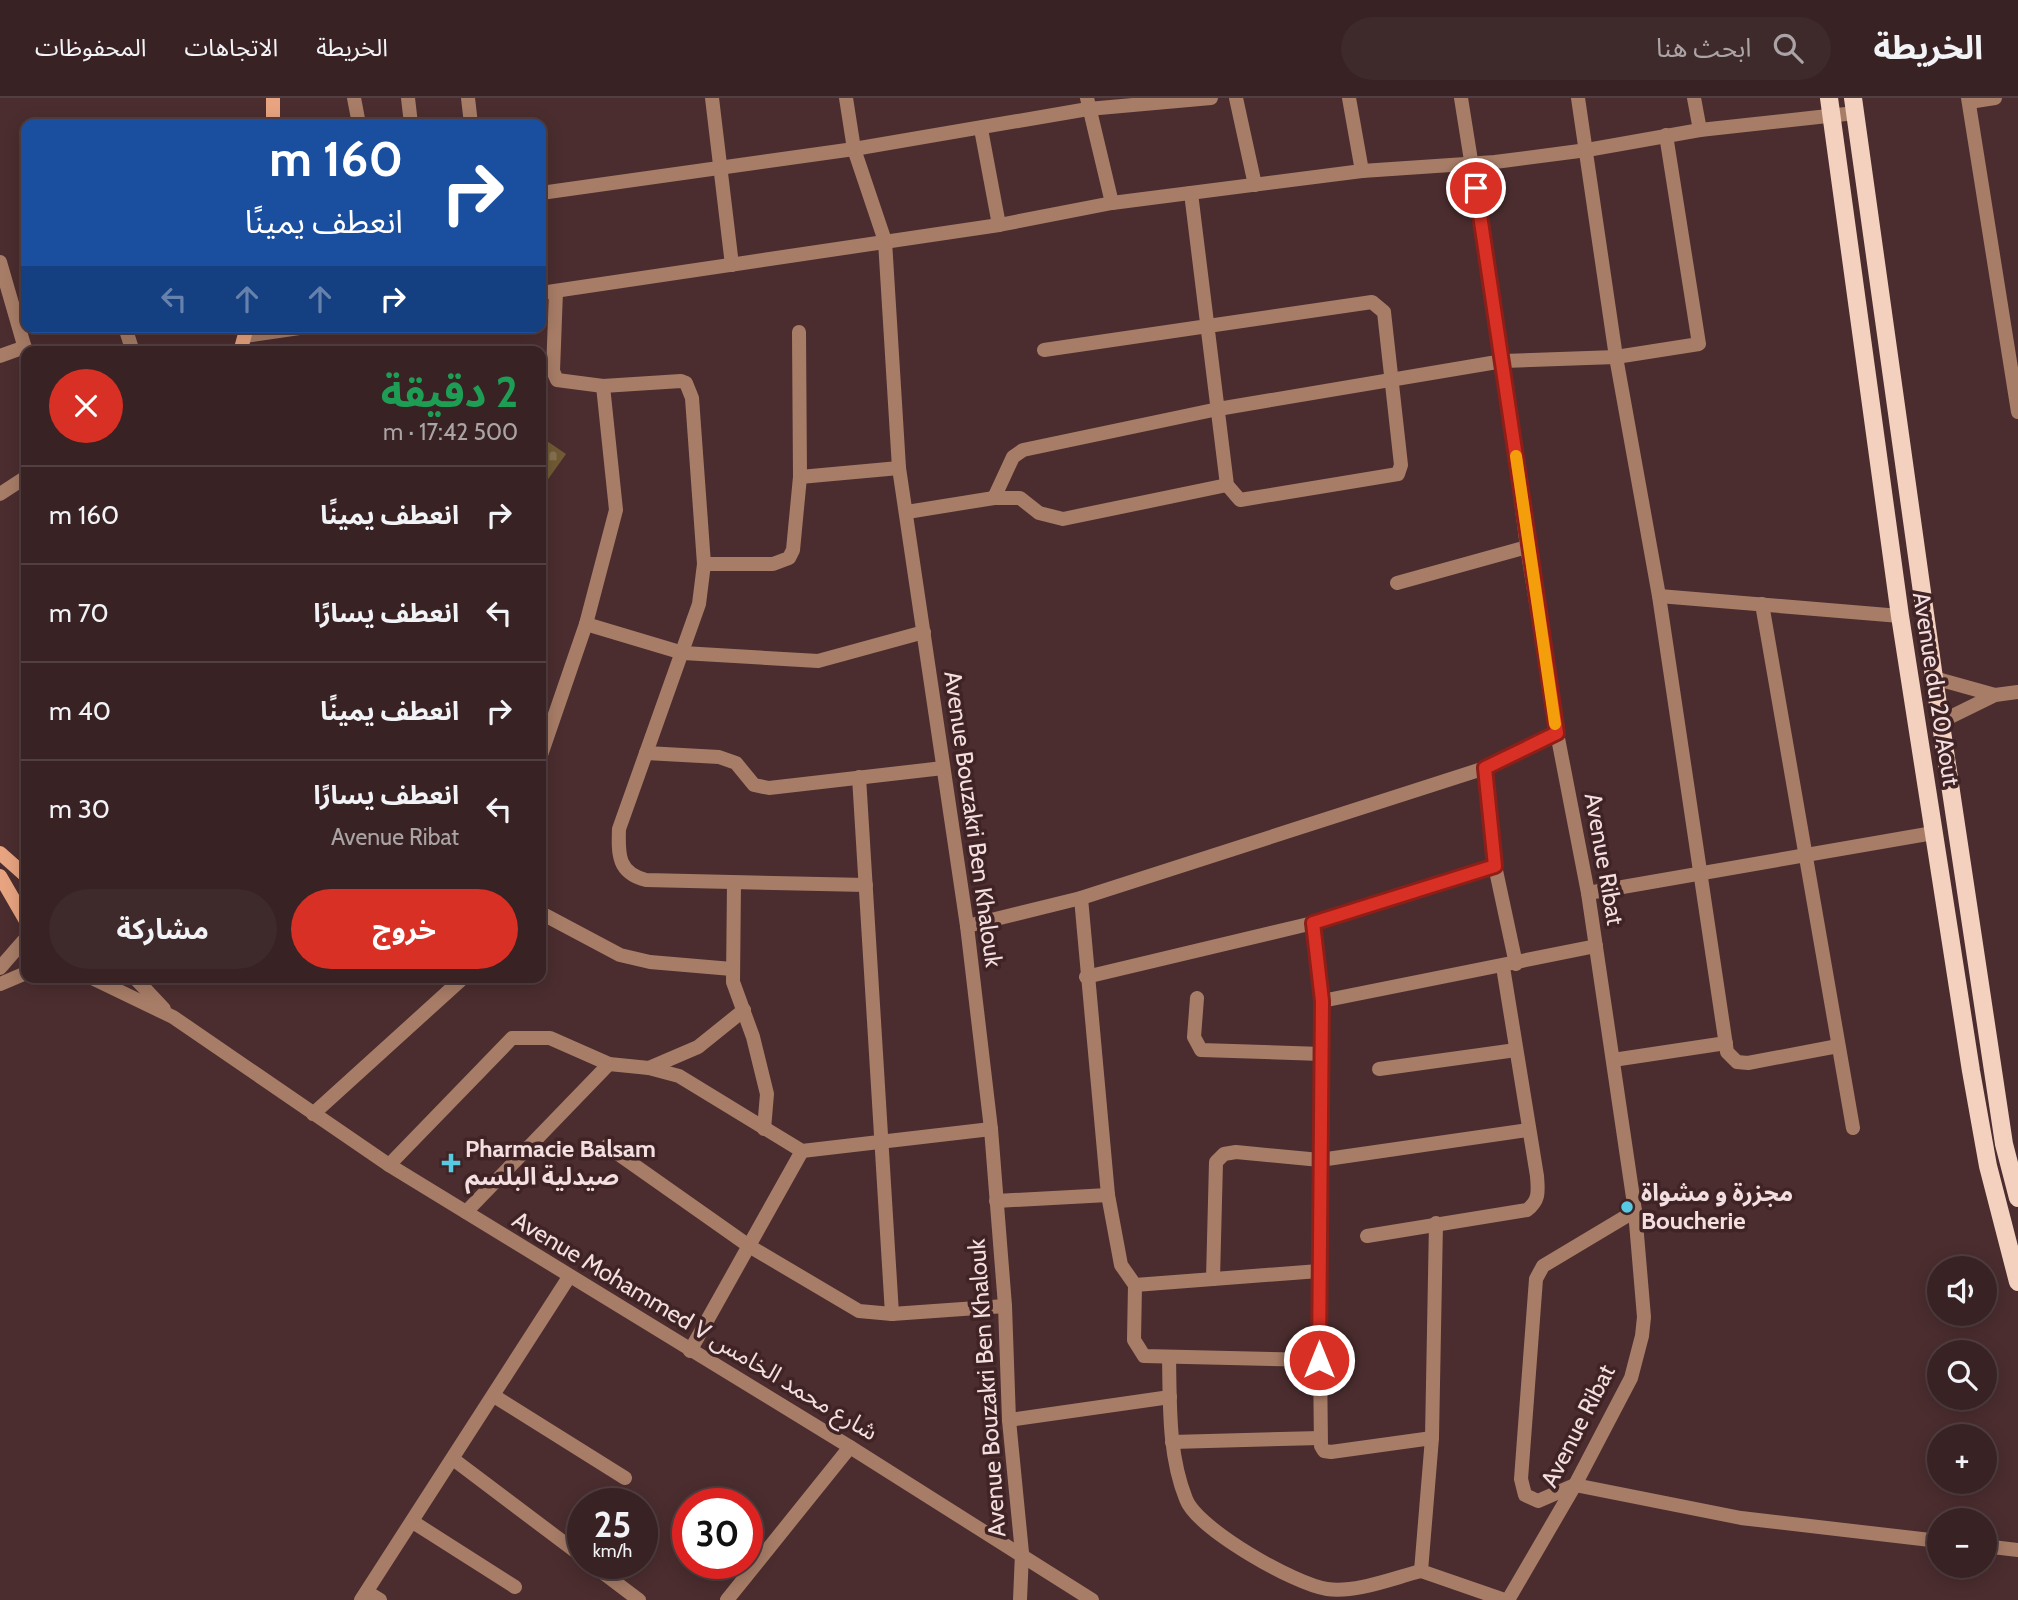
<!DOCTYPE html>
<html lang="ar">
<meta charset="utf-8">
<style>
:root{--surface:#382223;--page:#3f2a2b;--text:#f1f3f6;--muted:#aba4a6;--line:#523f41;--accent:#d93025}
body{margin:0;font-family:Cabin,"Noto Sans Arabic",sans-serif;background:var(--page);color:var(--text);direction:rtl;height:100vh;display:flex;flex-direction:column;font-size:26px;white-space:nowrap}
*{box-sizing:border-box;margin:0}
p{font-size:23px;color:var(--muted)}
.icon{flex:none;width:38px;height:38px;fill:none;stroke:currentColor;stroke-width:2;stroke-linecap:round;stroke-linejoin:round}
.map{position:relative;flex:1;overflow:hidden;direction:ltr}
.drawer{position:absolute;left:21px;top:248px;width:525px;height:637px;display:flex;flex-direction:column;background:var(--surface);border-radius:14px;box-shadow:0 4px 18px #0003,0 0 0 2px var(--line);direction:rtl}
.drawer>*{flex:none}
.guide{position:absolute;left:21px;top:21px;width:525px;height:214px;border-radius:14px;box-shadow:0 4px 18px #0003,0 0 0 2px var(--line);direction:rtl;background:#1a4fa0;color:#fff;overflow:hidden}
.fabs{position:absolute;left:1927px;top:1158px;display:grid;gap:14px}
.fabs a{display:grid;place-items:center;width:70px;height:70px;border-radius:50%;background:var(--surface);box-shadow:0 4px 18px #0003,0 0 0 2px var(--line);font-size:35px}
.speed{position:absolute;left:567px;top:1390px;display:flex;gap:14px;font-size:35px;font-weight:700;text-align:center}
.speed>*{display:grid;place-content:center;width:91px;height:91px;border-radius:50%;background:var(--surface);box-shadow:0 4px 18px #0003,0 0 0 2px var(--line);line-height:1}
.speed small{font-size:18px;font-weight:400}
.speed .limit{border:10px solid #d22;background:#fff;color:#111}
.pin{position:absolute;display:grid;place-items:center;width:60px;height:60px;color:#fff;margin:-30px;border:4px solid #fff;border-radius:50%;box-shadow:0 2px 7px #0007}
.me{position:absolute;width:77px;margin:-38px;rotate:0deg;stroke-linejoin:round;filter:drop-shadow(0 0 5px #0008)}
.turn{display:flex;align-items:center;gap:24px;height:147px;padding:0 28px;font-size:32px}
.turn .icon{width:91px;height:91px;stroke-width:2.5}
.turn b{display:block;font-size:49px;line-height:60px}
.lanes{display:flex;align-items:center;height:66px;padding:0 28px;background:#0003;justify-content:center;gap:35px;direction:ltr}
.lanes .off{opacity:.35}
.round{display:grid;place-items:center;flex:none;width:74px;height:74px;border-radius:37px;background:var(--page)}
.headline{display:flex;align-items:center;justify-content:space-between;height:119px;padding:0 28px}
h1{font-size:42px;font-weight:700;line-height:52px;color:#1e9e55}
.button{display:flex;gap:14px;margin-top:auto;padding:14px 28px}
.button a{flex:1;height:80px;border-radius:42px;background:var(--accent);color:#fff;font-size:28px;font-weight:700;line-height:80px;text-align:center}
.button a+a{background:var(--page);color:var(--text)}
ul{padding:0;list-style:none}
li{display:flex;align-items:center;gap:21px;height:98px;padding:0 28px;border-top:2px solid var(--line)}
li div{flex:1}
li b{display:block;font-size:26px}
li em{font-style:normal}
header{display:flex;align-items:center;gap:42px;box-sizing:border-box;height:98px;padding:0 35px;background:var(--surface);border-bottom:2px solid var(--line)}
header strong{font-size:33px}
nav{display:flex;gap:38px;margin-inline-start:auto;font-size:24px}
.search{width:490px;height:63px;background:var(--page);display:flex;align-items:center;gap:18px;box-sizing:border-box;padding:0 24px;border-radius:38px;color:var(--muted);font-size:26px}
.map>svg:first-child{display:block}
</style>
<header>
<strong>الخريطة</strong>
<div class="search"><svg class="icon" aria-label="search" viewBox="0 0 24 24"><circle cx="10" cy="10" r="6"/><path d="M15 15l6 6"/></svg>ابحث هنا</div>
<nav><a>الخريطة</a><a>الاتجاهات</a><a>المحفوظات</a></nav>
</header>
<div class="map">
<svg width="2018" height="1502" viewBox="0 0 2018 1502">
<defs>
<pattern id="cemetery-stones" width="16" height="16" patternUnits="userSpaceOnUse" patternTransform="scale(1.75)"><rect width="16" height="16" fill="#715b35"/><path d="M2 7V4a2 2 0 0 1 4 0v3zM10 15v-3a2 2 0 0 1 4 0v3z" fill="#867252"/></pattern>
</defs>
<rect width="100%" height="100%" fill="#4b2d2f"/>
<path fill="url(#cemetery-stones)" d="M541 339 566 356 541 391Z"/>
<g fill="none" stroke-linecap="round" stroke-linejoin="round">
<g stroke="#a87d67" stroke-width="14">
<path d="M354 0 359 26"/>
<path d="M408 0 411 26"/>
<path d="M468 0 471 26"/>
<path d="M712 0 732 167"/>
<path d="M1087 0 1112 105"/>
<path d="M1236 0 1255 87"/>
<path d="M1349 0 1362 73"/>
<path d="M1461 0 1503 263 1527 449 1557 635 1588 795 1635 1113 1644 1219 1642 1238 1631 1280 1575 1387 1508 1502"/>
<path d="M1578 0 1616 259 1659 498 1727 954 1737 964 1748 965 1838 948"/>
<path d="M1694 0 1700 32"/>
<path d="M1968 0 2018 314"/>
<path d="M1969 4 1995 0"/>
<path d="M981 31 999 127"/>
<path d="M541 95 854 51 1088 11 1211 0"/>
<path d="M0 164 26 254"/>
<path d="M556 193 553 273 557 282 603 288 681 283 686 285 692 300 704 466 699 506 619 731C618 757 618 775 646 782L866 787"/>
<path d="M125 229 133 254"/>
<path d="M1044 252 1372 204 1384 214 1401 367 1398 376 1240 402 1227 387 1191 95"/>
<path d="M0 258 25 249"/>
<path d="M800 379 899 370"/>
<path d="M0 396 26 379"/>
<path d="M994 400 1013 359 1023 352 1218 311 1503 263 1616 259 1699 246 1666 37"/>
<path d="M907 414 994 400H1020L1039 415 1063 421 1227 387"/>
<path d="M704 466H773L789 460 793 452 800 379 799 234"/>
<path d="M1397 485 1527 449"/>
<path d="M1659 498 1900 518"/>
<path d="M1762 506 1853 1030"/>
<path d="M586 526 683 555 818 563 924 534"/>
<path d="M1934 580 1995 597"/>
<path d="M1942 623 1995 597 2018 594"/>
<path d="M646 655 719 659 736 665 754 687 769 690 943 670"/>
<path d="M541 657 586 526 616 412 603 288"/>
<path d="M1485 670 1495 768 1516 866"/>
<path d="M859 679 892 1216"/>
<path d="M734 785 733 884 753 939 767 996 764 1031"/>
<path d="M1588 795 1933 735"/>
<path d="M1081 800 1108 1097 1121 1167 1135 1187 1319 1173"/>
<path d="M541 815 620 857 650 864 732 871"/>
<path d="M1313 825 1322 903"/>
<path d="M967 828 1081 800 1485 670 1557 635"/>
<path d="M1086 879 1313 825 1495 768"/>
<path d="M1197 900 1194 939 1201 952 1322 956"/>
<path d="M1613 962 1726 945"/>
<path d="M649 970 698 949 744 912"/>
<path d="M1379 971 1516 952"/>
<path d="M313 1016 463 880"/>
<path d="M607 1048 749 1148 859 1213 892 1216 1005 1208"/>
<path d="M389 1067 512 940H550L609 966 649 970 679 978 802 1053 991 1031"/>
<path d="M996 1103 1108 1097"/>
<path d="M1635 1113 1543 1168 1536 1181 1521 1381 1525 1397 1538 1403 1575 1387 1741 1420 1939 1443"/>
<path d="M466 1114 609 966"/>
<path d="M1367 1138 1527 1112C1540 1102 1538 1093 1537 1078L1503 869"/>
<path d="M1213 1181 1216 1064 1224 1056 1236 1054 1320 1062 1528 1032"/>
<path d="M1135 1187 1134 1242 1144 1258 1319 1262"/>
<path d="M690 1253 802 1053"/>
<path d="M1169 1259C1170 1306 1168 1356 1186 1401 1197 1431 1296 1487 1327 1491 1357 1495 1393 1480 1421 1473"/>
<path d="M494 1298 625 1380"/>
<path d="M1009 1322 1170 1299"/>
<path d="M1432 1340 1436 1125"/>
<path d="M1172 1344 1320 1340"/>
<path d="M453 1361 583 1459"/>
<path d="M413 1424 515 1489"/>
<path d="M1984 1448 2018 1452"/>
<path d="M590 1465 639 1502"/>
<path d="M367 1494 380 1502"/>
<path d="M361 1502 569 1179"/>
<path d="M727 1502 850 1349"/>
<path d="M1020 1502 1022 1455"/>
<path d="M1505 1502 1421 1473 1432 1340 1331 1354 1324 1353 1321 1348 1319 1173 1322 903 1596 848"/>
</g>
<g stroke="#a87d67" stroke-width="14">
<path d="M846 0 854 51 885 143 899 370 967 828 991 1031 1005 1208 1009 1322 1022 1455"/>
<path d="M541 195 999 127 1112 105 1362 73 1495 64 1587 52 1700 32 1855 15"/>
<path d="M245 238 306 229"/>
<path d="M0 870 26 840"/>
<path d="M92 880 173 919 389 1067 850 1349 1092 1502"/>
<path d="M135 880 164 911"/>
<path d="M0 886 26 875"/>
</g>
<g stroke="#e8a480" stroke-width="14">
<path d="M273 26V0"/>
<path d="M240 254 247 229"/>
<path d="M0 755 26 778"/>
<path d="M0 778 26 823"/>
</g>
<g stroke="#f4d1be" stroke-width="18">
<path d="M1829 0 1900 518 1971 973 1988 1068 2018 1184"/>
<path d="M1853 0 1934 580 2004 1046 2018 1100"/>
</g>
</g>
<g fill="none" stroke-linecap="round" stroke-linejoin="round">
<g stroke="#8d1f18" stroke-width="18">
<path id="route" d="M1319 1262 1322 903 1313 825 1495 768 1485 670 1557 635 1476 90"/>
</g>
<use href="#route" stroke="#d93025" stroke-width="12"/>
<path stroke="#f59e0b" stroke-width="12" d="M1516 358 1555 626"/>
</g>
<g fill="#57c9e2" stroke="#402325" stroke-width="2.5">
<path d="M447.5 1054.5h7v7h7v7h-7v7h-7v-7h-7v-7h7z"/>
<circle cx="1627" cy="1109" r="7"/>
</g>
<g text-anchor="middle" stroke-width="7" stroke-linejoin="round" paint-order="stroke">
<g font-size="24" fill="#f3dfe0" stroke="#402325">
<text transform="translate(1936 591) rotate(81)" y="8">Avenue du 20 Aout</text>
<text transform="translate(973 721) rotate(82)" y="8">Avenue Bouzakri Ben Khalouk</text>
<text transform="translate(1604 761) rotate(80)" y="8">Avenue Ribat</text>
<text transform="translate(695 1228) rotate(31)" y="8">Avenue Mohammed V شارع محمد الخامس</text>
<text transform="translate(987 1290) rotate(-94)" y="8">Avenue Bouzakri Ben Khalouk</text>
<text transform="translate(1578 1328) rotate(-63)" y="8">Avenue Ribat</text>
</g>
<g font-size="24" font-weight="bold" fill="#f3dfe0" stroke="#402325" text-anchor="start">
<text x="465" y="1059">Pharmacie Balsam<tspan x="465" dy="28">صيدلية البلسم</tspan></text>
<text x="1641" y="1103">مجزرة و مشواة<tspan x="1641" dy="28">Boucherie</tspan></text>
</g>
</g>
</svg>
<div class="fabs">
<a><svg class="icon" aria-label="sound" viewBox="0 0 24 24"><path d="M4 9h4l5-4v14l-5-4H4zM17 9q2 3 0 6"/></svg></a>
<a><svg class="icon" aria-label="search" viewBox="0 0 24 24"><circle cx="10" cy="10" r="6"/><path d="M15 15l6 6"/></svg></a>
<a>+</a>
<a>−</a>
</div>
<div class="speed"><div>25<small>km/h</small></div><div class="limit">30</div></div>
<div class="pin" style="left:1476px;top:90px;background:#d93025"><svg class="icon" aria-label="arrive" viewBox="0 0 24 24"><path d="M6 21V4h12l-3 4 3 4H6"/></svg></div>
<svg class="me" style="left:1319px;top:1262px" viewBox="-20 -20 40 40"><circle r="17" fill="#d93025" stroke="#fff" stroke-width="3"/><path d="M0-11L8 9 0 5-8 9z" fill="#fff"/></svg>
<div class="guide">
<div class="turn"><svg class="icon" aria-label="right" viewBox="0 0 24 24"><path d="M7 20v-9h11M14 6l5 5-5 5"/></svg><div><b>160 m</b>انعطف يمينًا</div></div>
<div class="lanes"><svg class="icon off" aria-label="left" viewBox="0 0 24 24"><path d="M17 20v-9H6M10 6l-5 5 5 5"/></svg><svg class="icon off" aria-label="ahead" viewBox="0 0 24 24"><path d="M12 20V5M6 11l6-6 6 6"/></svg><svg class="icon off" aria-label="ahead" viewBox="0 0 24 24"><path d="M12 20V5M6 11l6-6 6 6"/></svg><svg class="icon" aria-label="right" viewBox="0 0 24 24"><path d="M7 20v-9h11M14 6l5 5-5 5"/></svg></div>
</div>
<section class="drawer">
<div class="headline"><div><h1>2 دقيقة</h1><p>500 m · 17:42</p></div><a class="round" style="background:#d93025;color:#fff"><svg class="icon" aria-label="close" viewBox="0 0 24 24"><path d="M6 6l12 12M18 6L6 18"/></svg></a></div>
<ul>
<li><svg class="icon" aria-label="right" viewBox="0 0 24 24"><path d="M7 20v-9h11M14 6l5 5-5 5"/></svg><div><b>انعطف يمينًا</b></div><em>160 m</em></li>
<li><svg class="icon" aria-label="left" viewBox="0 0 24 24"><path d="M17 20v-9H6M10 6l-5 5 5 5"/></svg><div><b>انعطف يسارًا</b></div><em>70 m</em></li>
<li><svg class="icon" aria-label="right" viewBox="0 0 24 24"><path d="M7 20v-9h11M14 6l5 5-5 5"/></svg><div><b>انعطف يمينًا</b></div><em>40 m</em></li>
<li><svg class="icon" aria-label="left" viewBox="0 0 24 24"><path d="M17 20v-9H6M10 6l-5 5 5 5"/></svg><div><b>انعطف يسارًا</b><p>Avenue Ribat</p></div><em>30 m</em></li>
</ul>
<div class="button"><a>خروج</a><a>مشاركة</a></div>
</section>
</div>
